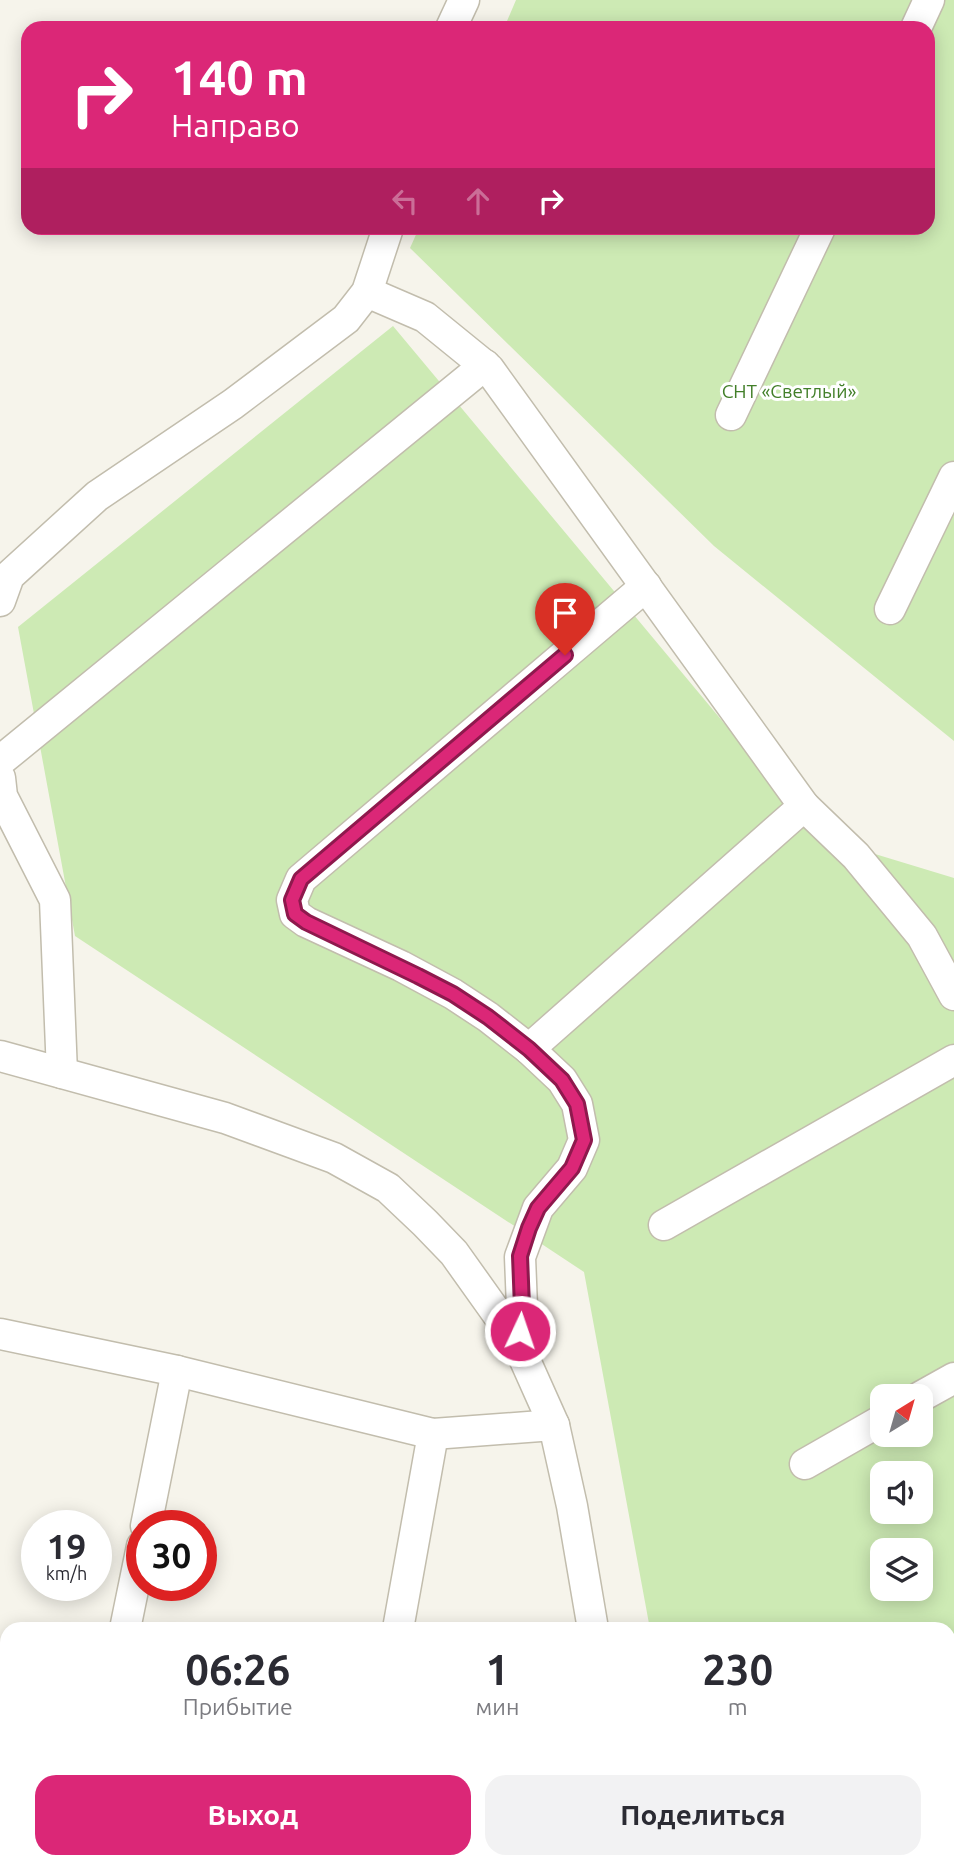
<!DOCTYPE html>
<html lang="ru">
<meta charset="utf-8">
<style>
:root{--surface:#fff;--page:#f2f2f3;--text:#2b2b33;--muted:#7c7c81;--accent:#db2777}
body{margin:0;font-family:Ubuntu,sans-serif;background:var(--page);color:var(--text);height:100vh;display:flex;flex-direction:column;font-size:26px;white-space:nowrap}
*{box-sizing:border-box;margin:0}
p{font-size:23px;color:var(--muted)}
.icon{flex:none;width:38px;height:38px;fill:none;stroke:currentColor;stroke-width:2;stroke-linecap:round;stroke-linejoin:round}
.map{position:relative;flex:1;overflow:hidden}
.side{position:absolute;left:0px;top:1622px;width:956px;height:247px;display:flex;flex-direction:column;background:var(--surface);border-radius:21px 21px 0 0;box-shadow:0 4px 18px #0003}
.side>*{flex:none}
.hud{position:absolute;left:21px;top:21px;width:914px;height:214px;border-radius:21px;box-shadow:0 4px 18px #0003;background:#db2777;color:#fff;overflow:hidden}
.needle{width:46px;rotate:37deg}
.fabs{position:absolute;left:870px;top:1384px;display:grid;gap:14px}
.fabs a{display:grid;place-items:center;width:63px;height:63px;border-radius:14px;background:var(--surface);box-shadow:0 4px 18px #0003;font-size:35px}
.speed{position:absolute;left:21px;top:1510px;display:flex;gap:14px;font-size:35px;font-weight:700;text-align:center}
.speed>*{display:grid;place-content:center;width:91px;height:91px;border-radius:50%;background:var(--surface);box-shadow:0 4px 18px #0003;line-height:1}
.speed small{font-size:18px;font-weight:400}
.speed .limit{border:10px solid #d22;background:#fff;color:#111}
.pin{position:absolute;display:grid;place-items:center;width:60px;height:60px;color:#fff;margin:-72px -30px;border-radius:50% 50% 50% 0;rotate:-45deg;box-shadow:0 0 7px #0007}
.pin .icon{rotate:45deg}
.me{position:absolute;width:77px;margin:-38px;rotate:3deg;stroke-linejoin:round;filter:drop-shadow(0 0 5px #0008)}
.turn{display:flex;align-items:center;gap:24px;height:147px;padding:0 35px;font-size:32px}
.turn .icon{width:91px;height:91px;stroke-width:2.5}
.turn b{display:block;font-size:49px;line-height:60px}
.lanes{display:flex;align-items:center;height:66px;padding:0 35px;background:#0003;justify-content:center;gap:35px;direction:ltr}
.lanes .off{opacity:.35}
.eta{display:flex;justify-content:space-evenly;align-items:center;height:119px;text-align:center}
.eta b{font-size:42px;font-weight:600;line-height:49px}
.cta{display:flex;gap:14px;margin-top:auto;padding:14px 35px}
.cta a{flex:1;height:80px;border-radius:21px;background:var(--accent);color:#fff;font-size:28px;font-weight:600;line-height:80px;text-align:center}
.cta a+a{background:var(--page);color:var(--text)}
.map>svg:first-child{display:block}
</style>
<div class="map">
<svg width="954" height="1868" viewBox="0 0 954 1868">
<rect width="100%" height="100%" fill="#f6f4eb"/>
<g fill="#cdeab4" fill-rule="evenodd">
<path d="M516 0H954V741L714 546 410 248 419 228H928V28H504Z"/>
<path d="M393 326 819 837 954 878V1868H694L693 1862H948V1629H650L584 1272 75 936 18 627ZM882 1396H920V1435H882ZM882 1474H920V1512H882ZM882 1550H920V1589H882Z"/>
</g>
<g fill="none" stroke-linecap="round" stroke-linejoin="round">
<g stroke="#c2bdad" stroke-width="33">
<g id="minor">
<path d="M451 28 464 0"/>
<path d="M916 28 929 0"/>
<path d="M367 292 425 317 489 369 804 806 856 856 922 936 954 995"/>
<path d="M731 415 820 228"/>
<path d="M0 601 9 576 97 496 233 404 346 319 367 292 388 228"/>
<path d="M890 609 954 477"/>
<path d="M0 761 485 365"/>
<path d="M0 778 2 796 55 900 62 1073"/>
<path d="M529 1049 804 806"/>
<path d="M0 1056 225 1118 334 1158 388 1188 425 1223 454 1253 516 1340 554 1425 572 1506 593 1629"/>
<path d="M664 1225 954 1060"/>
<path d="M0 1334 177 1371 433 1434 554 1425"/>
<path d="M516 1340 520 1331 522 1307 520 1257 538 1208 572 1168 584 1140 577 1104 562 1080 529 1049 488 1017 453 994 401 966 306 922 295 914 292 900 301 879 646 586"/>
<path d="M920 1397 954 1378"/>
<path d="M805 1464 882 1420"/>
<path d="M146 1526 177 1371"/>
<path d="M125 1629 142 1546"/>
<path d="M398 1629 433 1434"/>
<path d="M948 1690 954 1687"/>
<path d="M632 1862 633 1868"/>
<path d="M912 1862 916 1868"/>
<path d="M77 1868 78 1862"/>
<path d="M356 1868 357 1862"/>
</g>
</g>
<use href="#minor" stroke="#fff" stroke-width="30"/>
</g>
<g fill="none" stroke-linecap="round" stroke-linejoin="round">
<g stroke="#8e194d" stroke-width="18">
<path id="route" d="M520 1331 522 1307 520 1256 529 1228 538 1208 572 1168 584 1140 577 1104 562 1080 529 1049 488 1017 453 994 418 976 306 922 295 914 292 900 301 879 565 655"/>
</g>
<use href="#route" stroke="#db2777" stroke-width="12"/>
</g>
<g text-anchor="middle" stroke-width="6" stroke-linejoin="round" paint-order="stroke">
<g font-size="19" fill="#427f29" stroke="#fff">
<text x="789" y="398">СНТ «Светлый»</text>
</g>
</g>
</svg>
<div class="fabs">
<a><svg class="needle" viewBox="-14 -14 28 28"><path d="M0-13l5 13h-10z" fill="#e53935"/><path d="M0 13l5-13h-10z" fill="#7c7c81"/></svg></a>
<a><svg class="icon" aria-label="sound" viewBox="0 0 24 24"><path d="M4 9h4l5-4v14l-5-4H4zM17 9q2 3 0 6"/></svg></a>
<a><svg class="icon" aria-label="layers" viewBox="0 0 24 24"><path d="M12 4l9 5-9 5-9-5zM3 14l9 5 9-5"/></svg></a>
</div>
<div class="speed"><div>19<small>km/h</small></div><div class="limit">30</div></div>
<div class="pin" style="left:565px;top:655px;background:#d93025"><svg class="icon" aria-label="arrive" viewBox="0 0 24 24"><path d="M6 21V4h12l-3 4 3 4H6"/></svg></div>
<svg class="me" style="left:520px;top:1331px" viewBox="-20 -20 40 40"><circle r="17" fill="#db2777" stroke="#fff" stroke-width="3"/><path d="M0-11L8 9 0 5-8 9z" fill="#fff"/></svg>
<div class="hud">
<div class="turn"><svg class="icon" aria-label="right" viewBox="0 0 24 24"><path d="M7 20v-9h11M14 6l5 5-5 5"/></svg><div><b>140 m</b>Направо</div></div>
<div class="lanes"><svg class="icon off" aria-label="left" viewBox="0 0 24 24"><path d="M17 20v-9H6M10 6l-5 5 5 5"/></svg><svg class="icon off" aria-label="ahead" viewBox="0 0 24 24"><path d="M12 20V5M6 11l6-6 6 6"/></svg><svg class="icon" aria-label="right" viewBox="0 0 24 24"><path d="M7 20v-9h11M14 6l5 5-5 5"/></svg></div>
</div>
<section class="side">
<div class="eta">
<div><b>06:26</b><p>Прибытие</p></div>
<div><b>1</b><p>мин</p></div>
<div><b>230</b><p>m</p></div>
</div>
<div class="cta"><a>Выход</a><a>Поделиться</a></div>
</section>
</div>
